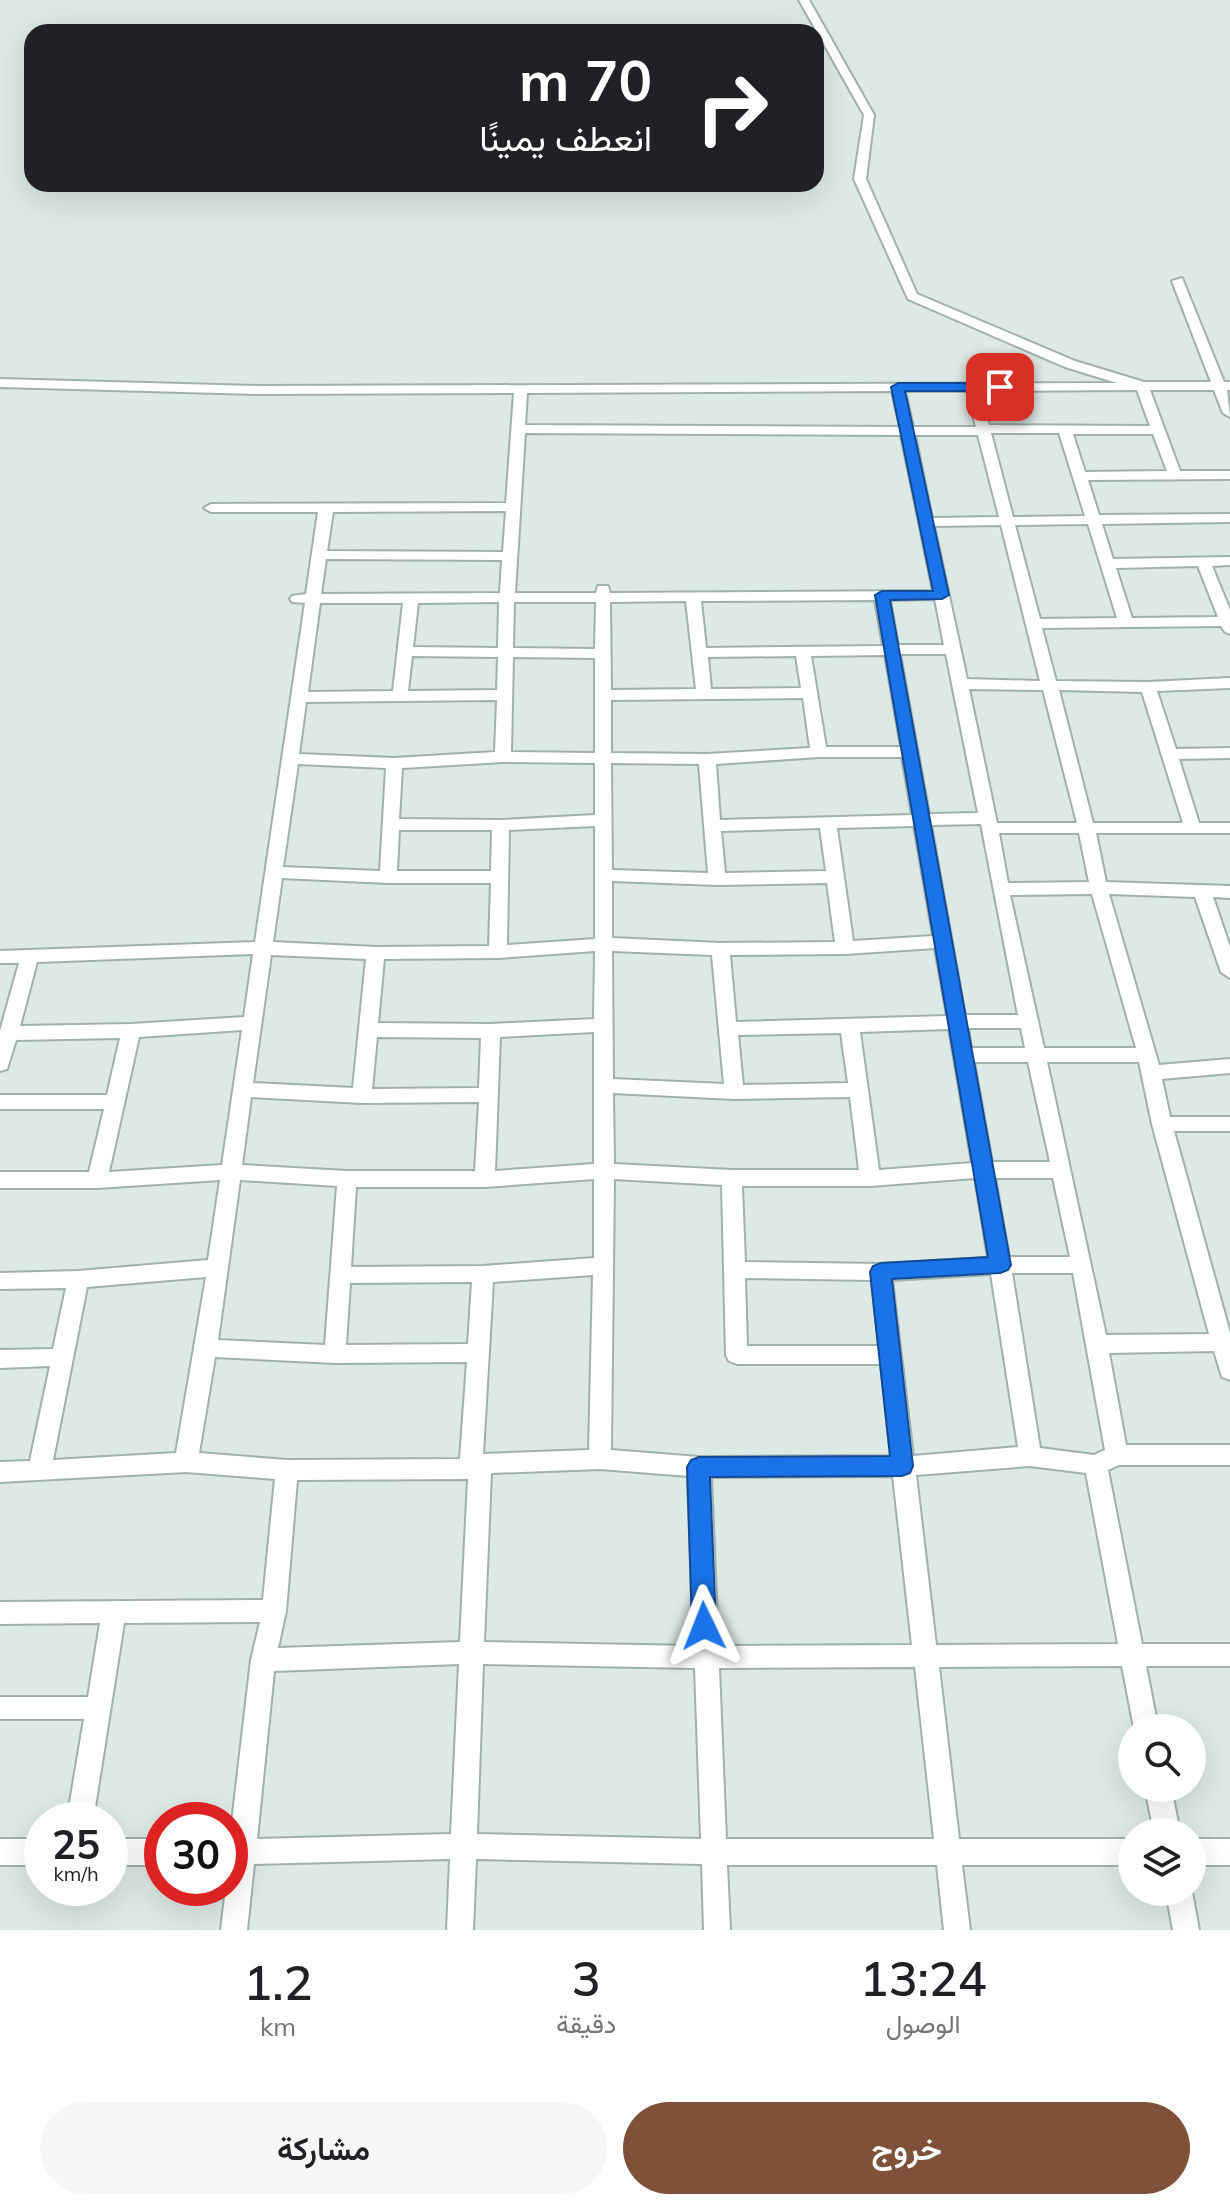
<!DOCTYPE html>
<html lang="ar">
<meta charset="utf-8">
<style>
:root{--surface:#fff;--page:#f6f6f6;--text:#202124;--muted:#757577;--accent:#7f5138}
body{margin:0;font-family:Mulish,Vazirmatn,sans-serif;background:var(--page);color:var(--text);direction:rtl;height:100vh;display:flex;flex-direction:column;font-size:30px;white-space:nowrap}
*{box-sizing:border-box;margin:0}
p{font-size:26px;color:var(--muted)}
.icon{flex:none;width:44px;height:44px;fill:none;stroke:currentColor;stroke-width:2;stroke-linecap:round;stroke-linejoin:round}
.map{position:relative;height:1930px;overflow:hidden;direction:ltr}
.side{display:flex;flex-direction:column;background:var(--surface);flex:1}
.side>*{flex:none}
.guide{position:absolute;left:24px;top:24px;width:800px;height:168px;border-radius:24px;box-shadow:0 8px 32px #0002;direction:rtl;background:#202124;color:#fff;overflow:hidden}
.fabs{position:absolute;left:1118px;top:1714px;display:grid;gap:16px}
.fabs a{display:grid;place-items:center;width:88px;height:88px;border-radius:50%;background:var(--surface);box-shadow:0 8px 32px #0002;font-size:40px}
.speed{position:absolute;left:24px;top:1802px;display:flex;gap:16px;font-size:40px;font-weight:700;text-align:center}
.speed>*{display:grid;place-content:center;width:104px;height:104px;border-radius:50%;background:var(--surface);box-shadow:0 8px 32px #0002;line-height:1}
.speed small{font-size:20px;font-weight:400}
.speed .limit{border:12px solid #d22;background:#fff;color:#111}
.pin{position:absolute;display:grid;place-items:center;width:68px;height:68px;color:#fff;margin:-34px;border-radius:16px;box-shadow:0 4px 12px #0006}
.me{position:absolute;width:88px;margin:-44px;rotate:358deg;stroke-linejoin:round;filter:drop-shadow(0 0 6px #0008)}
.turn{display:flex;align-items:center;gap:28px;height:168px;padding:0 40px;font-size:36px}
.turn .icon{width:104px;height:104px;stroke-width:2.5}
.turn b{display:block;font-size:56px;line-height:68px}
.eta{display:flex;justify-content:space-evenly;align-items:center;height:136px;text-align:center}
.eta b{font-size:48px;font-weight:600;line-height:56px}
.button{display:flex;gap:16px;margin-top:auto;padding:16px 40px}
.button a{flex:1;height:92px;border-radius:48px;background:var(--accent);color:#fff;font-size:32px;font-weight:600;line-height:92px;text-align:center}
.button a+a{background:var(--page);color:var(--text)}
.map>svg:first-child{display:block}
</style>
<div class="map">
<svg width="1230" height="1930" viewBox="0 0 1230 1930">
<rect width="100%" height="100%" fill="#dde9e5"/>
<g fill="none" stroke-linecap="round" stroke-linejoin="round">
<g stroke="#a0b1ad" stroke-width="4">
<g id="minor">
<path d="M799 0H809L874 115 866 179 917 294 1075 361 1144 382H1211L1172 281 1182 278 1224 382H1230V390H1227L1230 417 1223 413 1214 390H1150L1180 471H1230V479L1088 480 1099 515 1230 514V522L1102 524 1113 559 1230 557V565L1212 566 1230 610V634L1225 632 1221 626 1042 628 1056 681 1148 682 1230 678V688L1157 691 1176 749 1230 748V758L1179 759 1199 823H1230V833H1096L1106 882 1230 886V898L1213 897 1230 947V978L1221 972 1195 897 1109 894 1159 1065 1230 1059V1073L1162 1079 1170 1117H1230V1131H1174L1230 1333V1380L1222 1377 1214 1351 1109 1353 1126 1445H1230V1465H1119L1108 1470 1142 1644H1230V1666H1146L1158 1728H1134L1122 1666 939 1667 959 1839H1132V1865H962L970 1930H944L937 1865H727L730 1930H704L702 1864 476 1859 473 1930H447L450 1859 254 1864 247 1930H221L226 1888H230V1839L251 1660 260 1622 124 1623 93 1820H67L84 1719H0V1697H88L100 1623 0 1624V1602L263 1600 275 1479 186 1472 0 1482V1462L30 1461 50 1366 0 1368V1350L53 1349 66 1288 0 1289V1273L78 1271 208 1260 220 1180 97 1188H0V1172H89L104 1109H0V1095H107L120 1038 16 1040 7 1069 0 1071V1031L19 963H0V951L255 942 305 603 292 602 290 599 292 596 306 594 318 512H211L204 508 211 504 506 503 514 393 260 394 0 387V379L260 386 1117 383 1065 367 908 299 854 179 864 115ZM1137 390 1150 426 989 425 980 391ZM892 391 900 427 525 425 527 393ZM905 391H967L976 427H913ZM525 433 901 435 933 591 610 593 608 586H598L596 593H515ZM991 433H1059L1085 516 1013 517ZM1073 434H1153L1167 471 1085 472ZM915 435H978L999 517 932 518ZM506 511 503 552 327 551 333 512ZM1088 524 1117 618 1040 619 1015 525ZM1001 525 1040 681 967 679 934 526ZM326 559 502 560 500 593 321 594ZM1198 566 1218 617 1132 618 1116 568ZM935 599 944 645H898L890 600ZM875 600 883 646 706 648 701 601ZM686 601 696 689 611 690 610 602ZM499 602 498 648 413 647 418 603ZM514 602H596L595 649 513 648ZM320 603H403L393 691 308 692ZM900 654H946L978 813 929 814ZM885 655 901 747H826L811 656ZM412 656 498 657 497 690 408 691ZM796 656 801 688 711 689 708 657ZM513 657 595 658V753L511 752ZM969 689 1043 690 1077 823H997ZM1059 690 1142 692 1183 823H1093ZM803 698 810 748 707 754 611 753V700ZM497 700 495 752 394 758 299 754 306 702ZM819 757H902L912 815 720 820 716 764ZM503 762 595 763V815L501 820 399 819 402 768ZM611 763 699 764 708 873 612 870ZM298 764 386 768 380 871 283 867ZM981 824 1018 1015H965L931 825ZM595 826V939L507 945 509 830ZM914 826 933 936 853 941 837 828ZM820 828 826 871 725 873 721 831ZM399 830H492L491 871H397ZM999 833H1079L1089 882 1008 883ZM282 878 388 883H491L489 946 376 947 273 942ZM612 881 717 885 827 883 835 942 720 943 612 938ZM1092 894 1136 1048H1044L1010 895ZM935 948 947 1016 736 1022 730 955 845 954ZM595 951 594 1019 491 1024 378 1023 384 959 498 958ZM612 951 712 955 724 1084 613 1079ZM253 954 244 1017 131 1024 20 1026 37 962ZM271 955 366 959 353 1088 253 1083ZM968 1028H1021L1025 1048H971ZM949 1029 972 1163 879 1170 860 1032ZM242 1030 222 1165 109 1172 139 1037ZM594 1032V1164L495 1171 500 1037ZM841 1033 848 1083 743 1085 738 1035ZM377 1037 481 1038 479 1088 372 1089ZM974 1062H1028L1050 1162H992ZM1047 1062H1139L1152 1124 1209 1334 1106 1335ZM613 1093 734 1099 850 1097 859 1170H732L614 1164ZM251 1097 362 1103 479 1102 475 1171H347L242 1165ZM975 1178 988 1258 881 1264 745 1262 742 1186H870ZM995 1178H1053L1070 1257H1009ZM594 1179V1258L483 1266 351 1267 356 1187H485ZM614 1179 722 1185 726 1355 729 1361 737 1364H881L891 1456 699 1457 611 1450ZM240 1180 337 1186 325 1345 218 1340ZM1012 1273H1073L1105 1450 1094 1455 1040 1448ZM991 1274 1018 1447 913 1456 892 1280ZM593 1275 589 1450 483 1454 493 1282ZM206 1277 176 1453 53 1460 87 1287ZM745 1278 872 1280 879 1346H747ZM472 1282 468 1344 346 1345 350 1283ZM215 1357 335 1363 467 1362 460 1459 287 1460 199 1453ZM1030 1466 1086 1473 1118 1644 936 1645 916 1475ZM600 1469 688 1476 694 1646 484 1642 491 1473ZM893 1476 912 1645 718 1646 711 1477ZM468 1479 460 1642 278 1648 286 1611 297 1480ZM459 1664 451 1834 257 1839 274 1671ZM483 1664 695 1668 701 1839 477 1834ZM915 1667 934 1839H726L719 1668Z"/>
<path d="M1145 1788H1171L1180 1832H1154Z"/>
<rect x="0" y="1839" width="42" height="26"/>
<rect x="110" y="1839" width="52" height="26"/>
<rect x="1192" y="1839" width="38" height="26"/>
<path d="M1166 1892H1192L1199 1930H1173Z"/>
</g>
</g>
<use href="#minor" fill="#fff" fill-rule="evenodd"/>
</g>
<path fill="#1a73e8" stroke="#114b97" stroke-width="2" d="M898 383H1000L1007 387 1000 391H905L949 595 942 599 890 600 1011 1265 1008 1270 1000 1273 892 1279 913 1466 910 1473 902 1476 710 1477 716 1626 712 1634 704 1637 695 1634 692 1626 687 1467 691 1460 699 1457 890 1456 870 1272 873 1266 881 1263 988 1257 875 595 882 591H933L891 387Z"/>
</svg>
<div class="fabs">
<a><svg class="icon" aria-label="search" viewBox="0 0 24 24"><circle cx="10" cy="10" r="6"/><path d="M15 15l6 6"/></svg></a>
<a><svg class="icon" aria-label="layers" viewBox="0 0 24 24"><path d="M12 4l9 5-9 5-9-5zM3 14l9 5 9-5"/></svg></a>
</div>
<div class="speed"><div>25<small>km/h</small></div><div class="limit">30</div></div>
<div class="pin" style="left:1000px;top:387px;background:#d93025"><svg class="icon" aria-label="arrive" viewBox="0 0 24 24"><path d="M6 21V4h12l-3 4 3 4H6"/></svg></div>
<svg class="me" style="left:704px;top:1626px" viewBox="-20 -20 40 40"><path d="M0-17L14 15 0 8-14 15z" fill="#1a73e8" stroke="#fff" stroke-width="4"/></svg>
<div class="guide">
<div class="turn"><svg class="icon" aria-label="right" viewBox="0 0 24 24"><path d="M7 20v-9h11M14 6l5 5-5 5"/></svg><div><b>70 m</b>انعطف يمينًا</div></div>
</div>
</div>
<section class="side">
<div class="eta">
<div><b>13:24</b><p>الوصول</p></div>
<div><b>3</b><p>دقيقة</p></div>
<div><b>1.2</b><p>km</p></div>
</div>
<div class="button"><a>خروج</a><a>مشاركة</a></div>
</section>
